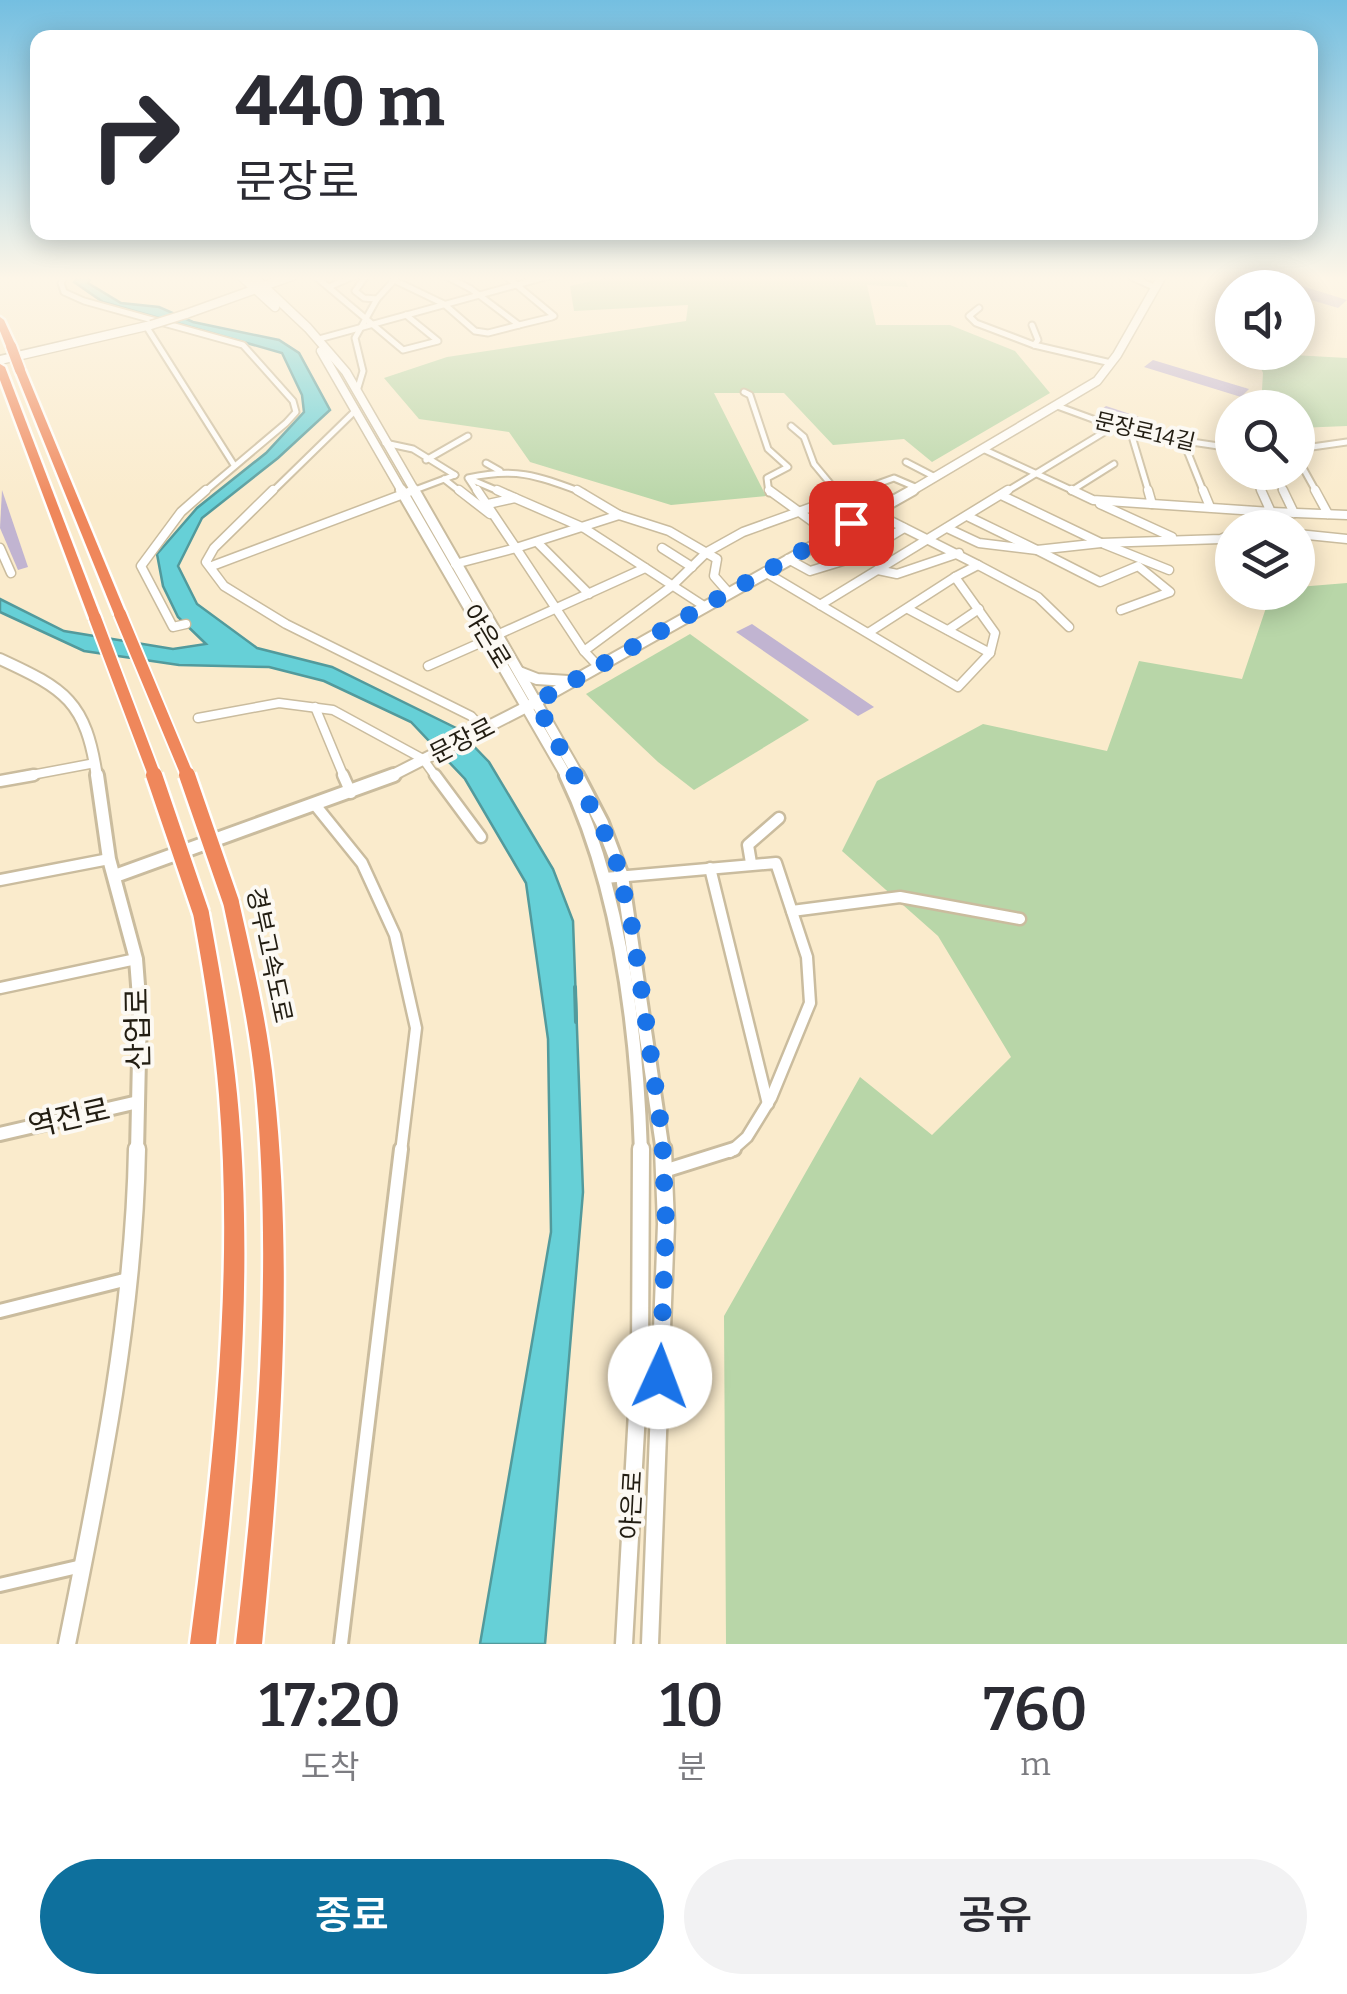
<!DOCTYPE html>
<html lang="ko">
<meta charset="utf-8">
<style>
:root{--surface:#fff;--page:#f2f2f3;--text:#2b2b33;--muted:#7c7c81;--accent:#0e709d}
body{margin:0;font-family:Bitter,"Noto Sans KR",serif;background:var(--page);color:var(--text);height:100vh;display:flex;flex-direction:column;font-size:38px;white-space:nowrap}
*{box-sizing:border-box;margin:0}
p{font-size:32px;color:var(--muted)}
.icon{flex:none;width:55px;height:55px;fill:none;stroke:currentColor;stroke-width:2;stroke-linecap:round;stroke-linejoin:round}
.map{position:relative;height:1644px;overflow:hidden}
.panel{display:flex;flex-direction:column;background:var(--surface);flex:1}
.panel>*{flex:none}
.guide{position:absolute;left:30px;top:30px;width:1288px;height:210px;border-radius:20px;box-shadow:0 5px 25px #0003;background:#fff;color:var(--text);overflow:hidden}
.fabs{position:absolute;left:1215px;top:270px;display:grid;gap:20px}
.fabs a{display:grid;place-items:center;width:100px;height:100px;border-radius:50%;background:var(--surface);box-shadow:0 5px 25px #0003;font-size:50px}
.pin{position:absolute;display:grid;place-items:center;width:85px;height:85px;color:#fff;margin:-42px;border-radius:20px;box-shadow:0 5px 15px #0006}
.me{position:absolute;width:110px;margin:-55px;rotate:2deg;stroke-linejoin:round;filter:drop-shadow(0 0 8px #0008)}
.turn{display:flex;align-items:center;gap:35px;height:210px;padding:0 40px;font-size:45px}
.turn .icon{width:130px;height:130px;stroke-width:2.5}
.turn b{display:block;font-size:70px;line-height:85px}
.eta{display:flex;justify-content:space-evenly;align-items:center;height:170px;text-align:center}
.eta b{font-size:60px;font-weight:600;line-height:70px}
.button{display:flex;gap:20px;margin-top:auto;padding:20px 40px}
.button a{flex:1;height:115px;border-radius:60px;background:var(--accent);color:#fff;font-size:40px;font-weight:600;line-height:115px;text-align:center}
.button a+a{background:var(--page);color:var(--text)}
.map>svg:first-child{display:block}
</style>
<div class="map">
<svg width="1347" height="1644" viewBox="0 0 1347 1644">
<rect width="100%" height="100%" fill="#faebcc"/>
<g fill="#b8d6a8">
<path d="M612 276H904L908 287 867 285 876 325H950L1015 351 1050 393 932 462 904 439 833 445 784 393H714L766 496 671 505 530 462 509 432 419 419 384 378 447 357 686 321 688 305 574 311 570 286Z"/>
<path d="M1254 353 1347 358V426L1298 428V408L1261 407 1263 373Z"/>
<path d="M1347 583V1644H726L724 1316 860 1077 932 1135 1011 1057 938 936 842 851 877 781 983 724 1107 751 1139 661 1242 679 1271 593 1298 592V587Z"/>
<path d="M690 634 809 720 694 790 658 762 586 694Z"/>
</g>
<path fill="#66d0d7" stroke="#529a9c" stroke-width="2.5" d="M79 276H92L88 283 121 303 159 307 193 322 279 340 299 353 330 410 278 458 202 518 178 566 197 604 257 648 332 667 456 728 489 762 553 869 573 921 583 1192 545 1644H480L551 1232 548 1039 526 883 465 779 411 722 324 681 269 667 179 665 84 651 0 612V599L64 631 173 649 206 644 178 617 163 586 157 554 197 508 266 453 304 412 302 395 282 353 103 302 74 282Z"/>
<g fill="none" stroke-linecap="round" stroke-linejoin="round">
<path stroke="#529a9c" stroke-width="4" d="M575 987 576 1022"/>
</g>
<g fill="#c1b4d1">
<path d="M1259 276H1270L1347 300 1338 308 1298 296V288H1267L1250 283Z"/>
<path d="M1153 360 1249 389 1241 397 1144 367Z"/>
<path d="M1106 406 1145 419 1135 427 1096 414Z"/>
<path d="M2 490 28 567 18 570 0 528Z"/>
<path d="M752 624 874 707 858 716 736 632Z"/>
</g>
<g fill="none" stroke-linecap="round" stroke-linejoin="round">
<g stroke="#cabc9e" stroke-width="9">
<g id="minor-far3">
<path d="M64 276 61 283 64 292 84 301 243 345 293 401 296 412 286 423 203 493"/>
<path d="M315 276 403 350 438 341 406 315"/>
<path d="M366 276 355 291 364 298 377 299"/>
<path d="M446 276 471 289 519 325 552 317"/>
<path d="M506 276 554 316"/>
<path d="M1129 276 1156 288"/>
<path d="M394 280 444 304 475 331 488 333 519 325"/>
<path d="M329 287 354 276"/>
<path d="M979 308 969 316 976 323 1034 345 1111 363"/>
<path d="M1032 325 1038 340 1034 345"/>
<path d="M146 326 234 465"/>
<path d="M319 339 549 276"/>
<path d="M357 391 363 371 355 338 377 299 396 278"/>
<path d="M744 392 750 395 768 449 788 467 767 478 769 493"/>
<path d="M1060 407 1131 433 1232 448"/>
<path d="M791 426 804 437 814 464 838 493"/>
<path d="M1131 433 1149 493"/>
<path d="M385 443 413 449 455 475"/>
<path d="M1184 443 1204 493"/>
<path d="M1298 449 1347 442"/>
<path d="M985 450 1078 493"/>
<path d="M1298 459 1317 493"/>
<path d="M426 460 468 436"/>
<path d="M906 462 935 477"/>
<path d="M486 463 500 471"/>
<path d="M1252 472 1262 493"/>
<path d="M1274 473 1284 493"/>
<path d="M444 479 462 493"/>
<path d="M470 479 503 493"/>
<path d="M1071 491 1114 464"/>
<path d="M271 493 356 410"/>
<path d="M407 493 455 475"/>
<path d="M478 493 468 478C517 467 538 476 584 493"/>
<path d="M852 493 894 478 915 487"/>
<path d="M1004 493 1111 428"/>
</g>
</g>
<g stroke="#cabc9e" stroke-width="11">
<g id="minor-far2">
<path d="M273 490 214 548 206 562 224 586 286 624 471 716 483 729"/>
<path d="M459 490 490 514"/>
<path d="M477 490 516 548 619 515"/>
<path d="M577 490 619 515"/>
<path d="M769 490 831 535"/>
<path d="M836 490 840 496"/>
<path d="M1072 490 1093 500 1152 504 1148 490"/>
<path d="M1203 490 1210 507"/>
<path d="M1283 490 1294 513"/>
<path d="M1315 490 1328 514"/>
<path d="M515 498 584 528 704 606"/>
<path d="M488 504 515 498 497 490"/>
<path d="M1100 504 1172 537"/>
<path d="M1152 504 1271 512 1261 490"/>
<path d="M871 511 978 565 955 577"/>
<path d="M619 515 669 531 717 559 714 576 728 592"/>
<path d="M967 516 1037 550 1101 543 1001 495"/>
<path d="M947 528 979 543 1037 550 1100 582 1138 566 1170 592 1121 610"/>
<path d="M1276 528 1271 512 1347 515"/>
<path d="M1298 534 1347 539"/>
<path d="M538 543 589 594"/>
<path d="M1101 543 1221 539 1232 534"/>
<path d="M1104 544 1169 570"/>
<path d="M0 548 11 573"/>
<path d="M662 548 692 567"/>
<path d="M788 559 810 571 856 557 904 528"/>
<path d="M455 564 516 548 584 651"/>
<path d="M978 565 1038 597 1069 627"/>
<path d="M212 566 414 490"/>
<path d="M878 570 897 574 959 553"/>
<path d="M765 572 958 687 990 653 995 633 955 577 868 633"/>
<path d="M820 605 1008 490"/>
<path d="M908 609 990 653"/>
<path d="M186 624 173 627 141 566 181 512 206 490"/>
<path d="M948 630 979 609"/>
<path d="M497 635 645 568"/>
<path d="M428 666 489 639"/>
<path d="M599 667 584 651 672 586 707 552 743 532 859 490"/>
<path d="M315 707 344 777"/>
<path d="M198 718 279 703 333 710 423 759 436 777"/>
<path d="M21 777 95 763"/>
</g>
</g>
<g stroke="#cabc9e" stroke-width="15">
<g id="minor-far1">
<path d="M343 775 351 793"/>
<path d="M435 775 481 837"/>
<path d="M0 781 34 775"/>
<path d="M316 806 362 863 395 935 416 1028 401 1152"/>
<path d="M751 863 748 845 779 818"/>
<path d="M710 868 768 1104"/>
<path d="M605 878 776 863 807 957 810 1003 771 1098 747 1137 730 1152"/>
<path d="M0 880 109 859"/>
<path d="M792 911 900 897 1020 919"/>
<path d="M0 988 136 959"/>
</g>
</g>
<g stroke="#cabc9e" stroke-width="18">
<g id="minor">
<path d="M664 1171 734 1149"/>
<path d="M0 1311 128 1279"/>
<path d="M0 1585 82 1566"/>
<path d="M341 1644 401 1149"/>
</g>
</g>
<g stroke="#cabc9e" stroke-width="11">
<g id="tertiary-far3">
<path d="M241 276 275 307"/>
<path d="M253 276 308 328 346 372 416 493"/>
<path d="M186 314 292 276"/>
<path d="M321 351 403 493"/>
<path d="M0 360 151 325"/>
<path d="M908 493 1097 381 1117 355 1162 276"/>
</g>
</g>
<g stroke="#cabc9e" stroke-width="14">
<g id="tertiary-far2">
<path d="M401 490 567 777"/>
<path d="M414 490 579 777"/>
<path d="M0 659C65 689 86 701 97 777"/>
<path d="M519 672 537 679 568 681"/>
<path d="M389 777 536 702 913 490"/>
</g>
</g>
<g stroke="#cabc9e" stroke-width="18">
<g id="tertiary-far1">
<path d="M97 775 109 859 136 959 140 1011 137 1152"/>
<path d="M566 775C619 885 637 1029 641 1152"/>
<path d="M577 775 602 823 622 876 663 1152"/>
<path d="M115 876 394 775"/>
<path d="M0 1134 138 1102"/>
</g>
</g>
<g stroke="#cabc9e" stroke-width="21">
<g id="tertiary">
<path d="M67 1644C100 1481 134 1316 137 1149"/>
<path d="M624 1644 640 1359 641 1149"/>
<path d="M650 1644 666 1224 663 1149"/>
</g>
</g>
<g stroke="#fff" stroke-width="5">
<g id="motorway">
<path d="M0 317 4 320 16 346 14 348 6 346 0 331Z"/>
<path d="M0 364 5 367 101 618 99 621 95 622 89 618 0 380Z"/>
<path d="M20 367 25 370 126 614 124 617 120 618 114 614 15 370Z"/>
<path d="M231 896 237 898 239 902C253 964 268 1026 274 1089 294 1274 280 1459 262 1644H236C257 1460 273 1275 256 1089 250 1026 236 964 223 902L225 898Z"/>
<path d="M201 907 207 909 209 913C220 973 231 1033 237 1094 255 1278 237 1462 216 1644H190C214 1462 234 1278 219 1095 214 1034 204 973 193 913L195 909Z"/>
</g>
</g>
<use href="#minor-far3" stroke="#fff" stroke-width="5"/>
<use href="#minor-far2" stroke="#fff" stroke-width="8"/>
<use href="#minor-far1" stroke="#fff" stroke-width="10"/>
<use href="#minor" stroke="#fff" stroke-width="12"/>
<use href="#tertiary-far3" stroke="#fff" stroke-width="8"/>
<use href="#tertiary-far2" stroke="#fff" stroke-width="10"/>
<use href="#tertiary-far1" stroke="#fff" stroke-width="12"/>
<use href="#tertiary" stroke="#fff" stroke-width="16"/>
<use href="#motorway" fill="#ef875b" fill-rule="evenodd"/>
<g stroke="#cabc9e" stroke-width="11" stroke-linecap="butt">
<path id="tertiary-bridge" d="M151 325 186 314"/>
</g>
<g stroke="#fff" stroke-width="14" stroke-linecap="butt">
<path id="motorway-bridge-far2" d="M11 346 20 370"/>
</g>
<g stroke="#fff" stroke-width="16" stroke-linecap="butt">
<g id="motorway-bridge-far1">
<path d="M120 614 188 777"/>
<path d="M95 618 155 777"/>
</g>
</g>
<g stroke="#fff" stroke-width="21" stroke-linecap="butt">
<g id="motorway-bridge">
<path d="M154 775 201 913"/>
<path d="M187 775 231 902"/>
</g>
</g>
<use href="#tertiary-bridge" stroke="#fff" stroke-width="8"/>
<use href="#motorway-bridge-far2" stroke="#ef875b" stroke-width="10"/>
<use href="#motorway-bridge-far1" stroke="#ef875b" stroke-width="12"/>
<use href="#motorway-bridge" stroke="#ef875b" stroke-width="16"/>
</g>
<linearGradient id="sky" x2="0" y2="1"><stop stop-color="#74bfe1"/><stop offset="0.55" stop-color="#fdf6e8"/><stop offset="1" stop-color="#fdf6e8" stop-opacity="0"/></linearGradient>
<rect width="1347" height="506" fill="url(#sky)"/>
<g fill="none" stroke-linecap="round" stroke-linejoin="round">
<path stroke="#1a73e8" stroke-width="18" stroke-dasharray="0 32.4" d="M660 1377 666 1224 662 1133 633 931 614 851 536 702 851 523"/>
</g>
<g text-anchor="middle" stroke-width="8" stroke-linejoin="round" paint-order="stroke">
<g font-size="22" fill="#221d12" stroke="#fcf9f3">
<text transform="translate(1145 431) rotate(13)" y="8">문장로14길</text>
</g>
<g font-size="25" fill="#221d12" stroke="#fcf9f3">
<text transform="translate(487 636) rotate(59)" y="9">야은로</text>
<text transform="translate(462 740) rotate(-27)" y="9">문장로</text>
<text transform="translate(270 955) rotate(78)" y="9">경부고속도로</text>
<text transform="translate(631 1505) rotate(-87)" y="9">야은로</text>
</g>
<g font-size="30" fill="#221d12" stroke="#fcf9f3">
<text transform="translate(138 1029) rotate(-91)" y="10">산업로</text>
<text transform="translate(69 1118) rotate(-13)" y="10">역전로</text>
</g>
</g>
</svg>
<div class="fabs">
<a><svg class="icon" aria-label="sound" viewBox="0 0 24 24"><path d="M4 9h4l5-4v14l-5-4H4zM17 9q2 3 0 6"/></svg></a>
<a><svg class="icon" aria-label="search" viewBox="0 0 24 24"><circle cx="10" cy="10" r="6"/><path d="M15 15l6 6"/></svg></a>
<a><svg class="icon" aria-label="layers" viewBox="0 0 24 24"><path d="M12 4l9 5-9 5-9-5zM3 14l9 5 9-5"/></svg></a>
</div>
<div class="pin" style="left:851px;top:523px;background:#d93025"><svg class="icon" aria-label="arrive" viewBox="0 0 24 24"><path d="M6 21V4h12l-3 4 3 4H6"/></svg></div>
<svg class="me" style="left:660px;top:1377px" viewBox="-20 -20 40 40"><circle r="19" fill="#fff"/><path d="M0-13L10 11 0 6-10 11z" fill="#1a73e8"/></svg>
<div class="guide">
<div class="turn"><svg class="icon" aria-label="right" viewBox="0 0 24 24"><path d="M7 20v-9h11M14 6l5 5-5 5"/></svg><div><b>440 m</b>문장로</div></div>
</div>
</div>
<section class="panel">
<div class="eta">
<div><b>17:20</b><p>도착</p></div>
<div><b>10</b><p>분</p></div>
<div><b>760</b><p>m</p></div>
</div>
<div class="button"><a>종료</a><a>공유</a></div>
</section>
